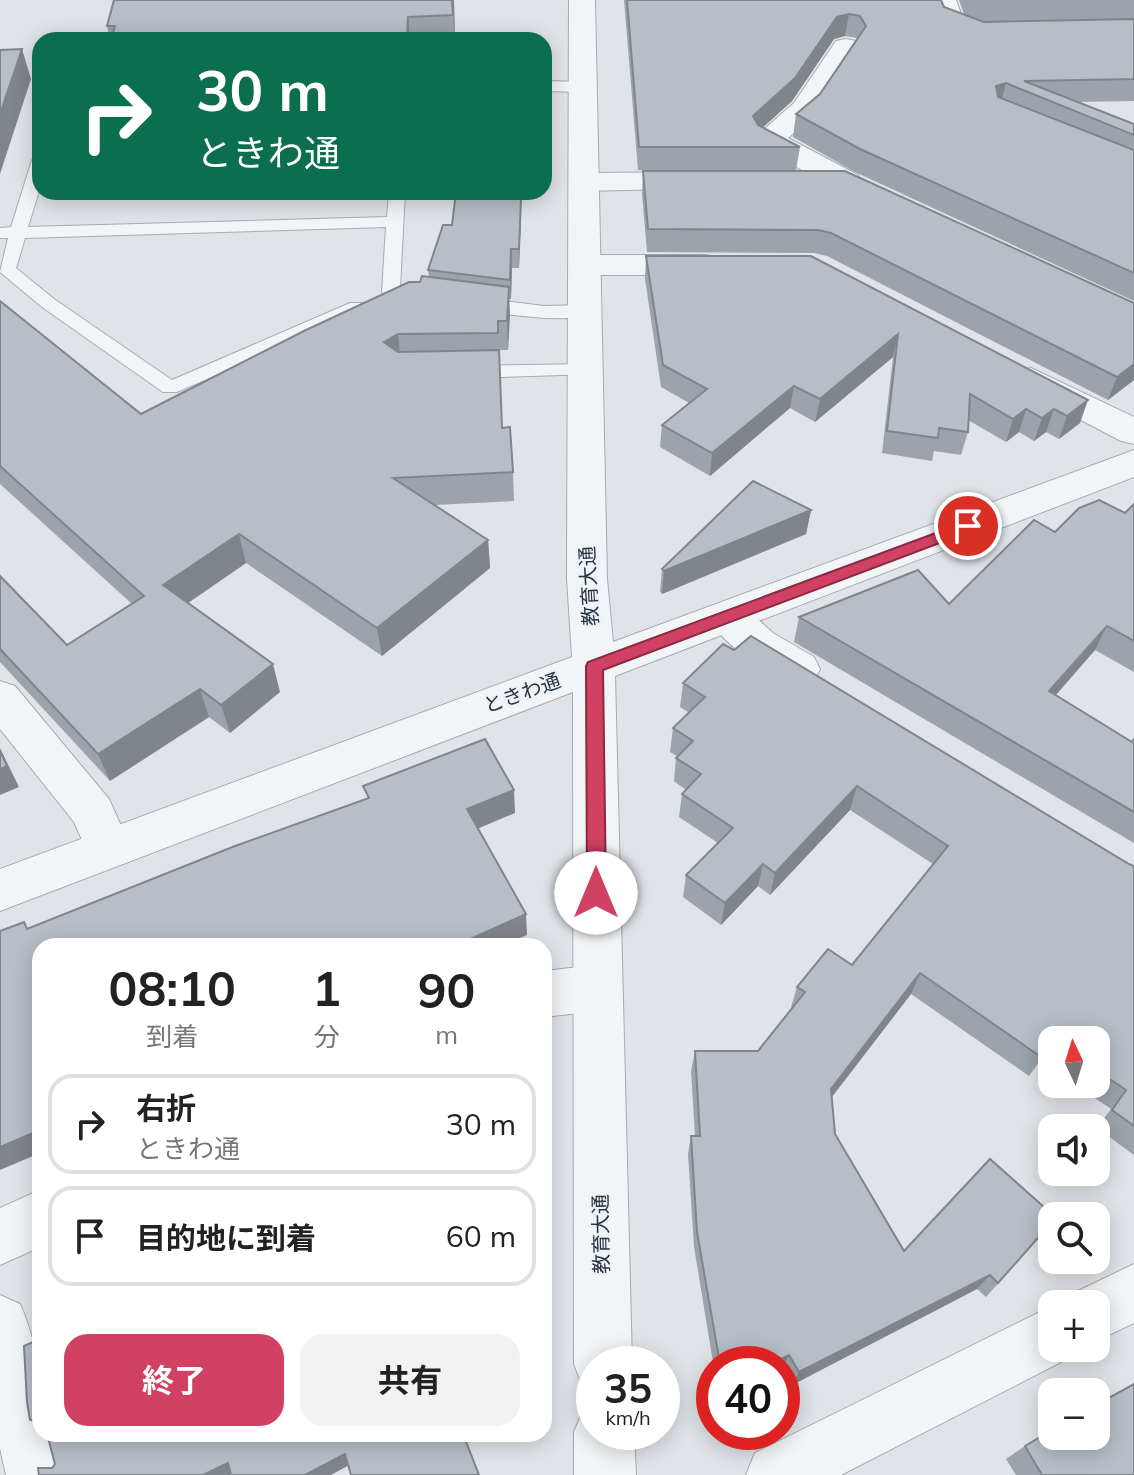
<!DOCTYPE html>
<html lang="ja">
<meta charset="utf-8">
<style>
:root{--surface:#fff;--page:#f2f2f2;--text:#222;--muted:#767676;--line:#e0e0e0;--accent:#d14163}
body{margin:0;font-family:Mulish,"Noto Sans JP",sans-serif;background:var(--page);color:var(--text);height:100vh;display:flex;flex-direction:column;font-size:30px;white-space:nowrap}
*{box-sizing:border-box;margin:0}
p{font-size:26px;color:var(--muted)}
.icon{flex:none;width:44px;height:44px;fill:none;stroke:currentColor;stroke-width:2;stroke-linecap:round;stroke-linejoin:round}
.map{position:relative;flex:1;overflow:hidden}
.details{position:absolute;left:32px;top:938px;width:520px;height:504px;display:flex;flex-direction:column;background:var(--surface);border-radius:24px;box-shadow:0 4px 20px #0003}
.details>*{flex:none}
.guide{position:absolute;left:32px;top:32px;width:520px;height:168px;border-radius:24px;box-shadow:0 4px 20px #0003;background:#0b6e4f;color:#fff;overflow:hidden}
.needle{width:52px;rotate:356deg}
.controls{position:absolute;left:1038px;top:1026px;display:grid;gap:16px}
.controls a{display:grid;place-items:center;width:72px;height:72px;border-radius:16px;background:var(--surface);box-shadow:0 4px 20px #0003;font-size:40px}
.speed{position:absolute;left:576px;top:1346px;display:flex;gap:16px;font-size:40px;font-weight:700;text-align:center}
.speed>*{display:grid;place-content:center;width:104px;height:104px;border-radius:50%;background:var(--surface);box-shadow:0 4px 20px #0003;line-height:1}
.speed small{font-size:20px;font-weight:400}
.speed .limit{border:12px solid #d22;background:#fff;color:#111}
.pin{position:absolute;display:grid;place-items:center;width:68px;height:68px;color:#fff;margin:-34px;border:4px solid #fff;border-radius:50%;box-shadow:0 2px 8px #0007}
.me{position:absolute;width:88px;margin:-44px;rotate:0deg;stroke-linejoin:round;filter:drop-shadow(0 0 6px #0008)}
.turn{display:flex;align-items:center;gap:28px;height:168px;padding:0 32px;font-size:36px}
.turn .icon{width:104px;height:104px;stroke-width:2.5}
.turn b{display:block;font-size:56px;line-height:68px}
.eta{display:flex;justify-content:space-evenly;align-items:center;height:136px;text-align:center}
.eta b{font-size:48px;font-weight:700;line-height:56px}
.action{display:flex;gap:16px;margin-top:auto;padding:16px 32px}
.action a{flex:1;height:92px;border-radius:24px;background:var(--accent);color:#fff;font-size:32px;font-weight:700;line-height:92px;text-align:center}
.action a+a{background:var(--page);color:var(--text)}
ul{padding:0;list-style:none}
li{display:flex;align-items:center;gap:24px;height:100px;margin:0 16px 12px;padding:0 16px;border:4px solid var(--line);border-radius:24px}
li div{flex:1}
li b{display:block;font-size:30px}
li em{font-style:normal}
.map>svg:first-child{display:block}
</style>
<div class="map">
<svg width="1134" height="1475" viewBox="0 0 1134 1475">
<rect width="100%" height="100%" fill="#e0e4e9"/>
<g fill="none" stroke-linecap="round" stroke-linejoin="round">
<g stroke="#a5abb3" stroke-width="2">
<g id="service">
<path d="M544 81 583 82 591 87 583 92 544 91Z"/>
<path d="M40 155V188L28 227 387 217 389 192H405L400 288 426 292 429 296C419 305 392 301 382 292L386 227 25 238 16 268 54 299 172 380 350 303H364L366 307 364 311 177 392H163L42 307 0 272 8 238H0V228L11 227 32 160Z"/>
<path d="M480 298 544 306 585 305 594 311C579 326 496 314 474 308L471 304 474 300Z"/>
<path d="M586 364 593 366 596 370 593 374 467 378 457 372 467 366Z"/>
</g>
</g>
<g stroke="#a5abb3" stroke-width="2">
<g id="minor">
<path d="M930 0H956L962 16 983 26 1002 27 1006 33 1002 39C978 45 962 36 940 27Z"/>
<path d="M846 39 856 41 860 47 814 115 788 138 858 175 862 182 858 189 847 191 836 189 757 145 753 139 794 103 836 41Z"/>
<path d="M701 172 712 174 716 181 712 188 584 191 573 189 569 182 573 175 584 173Z"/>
<path d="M585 255H706L718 258 722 265 718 272 706 275H585L573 272 569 265 573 258Z"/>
<path d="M1031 368 1134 417V444L1121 441 1018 387 1013 379 1018 371Z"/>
<path d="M728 602 743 606 773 633 814 657 820 669 814 681C808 682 802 685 796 684 769 680 720 640 707 617L713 606Z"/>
<path d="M0 681 15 686 109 799 131 848 124 862 108 868 92 862 74 822 0 729Z"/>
<path d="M597 965 615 972 622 988 615 1004 597 1011 544 1017V971Z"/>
<path d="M40 1190V1247L0 1265V1208Z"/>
<path d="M0 1295 20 1304C40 1349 40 1385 40 1434H57L68 1475H6L0 1448Z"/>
</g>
</g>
<g stroke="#a5abb3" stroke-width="2">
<g id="tertiary">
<path d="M569 0H595L607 579 613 642 1134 450V477L615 676 632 1364H594V1390L582 1385 574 1364 573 692 0 911V869L572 657 567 579Z"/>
<path d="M1134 1264V1323L1096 1341V1304H1070L1076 1292Z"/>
<path d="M1052 1306V1348H1076L1073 1356 841 1475H746L755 1453Z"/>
<path d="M594 1406V1432H634L636 1475H574V1432L583 1411Z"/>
</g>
</g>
<use href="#service" fill="#f2f5f7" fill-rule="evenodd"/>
<use href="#minor" fill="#f2f5f7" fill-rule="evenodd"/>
<use href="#tertiary" fill="#f2f5f7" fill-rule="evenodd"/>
</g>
<g fill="#9da3aa">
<path d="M454 0 455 40H110L107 26Z"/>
<path d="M624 0H941L944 7 979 20 964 14 959 0H1134V101L1079 102 1134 124V301L855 172 793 137 796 114 820 94 857 39V38L845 36 834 39 792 101 763 127 800 147 796 170H638Z"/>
<path d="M643 171 1134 303V380L1108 400 827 256 814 253 647 252 642 194Z"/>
<path d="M456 192H519L518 198 521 216 519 268H512L511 299H509L508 350H499L502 428 513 472 514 501 435 505 488 540 490 568 382 656 246 563 188 603 280 692 230 733 209 717 110 781 0 662V576L67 645 132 604 0 484V301L141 414 429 277 428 270 452 225Z"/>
<path d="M646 256H811L1080 423 1059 439 1046 432 1034 441 1019 432 1006 442 968 420V432L961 455 934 451 932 461 882 453 893 357 815 422 790 408 710 476 660 447 662 425 689 403 661 387 645 279Z"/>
<path d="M1134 504V672L1095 650 1056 695 1132 742 1134 739V843L794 642 799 617 949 604 1055 532 1125 513Z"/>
<path d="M811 510 806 534 662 594 660 592 662 569Z"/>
<path d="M683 683 1134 866V1155L1097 1128 1111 1109 1074 1084H1096V1040H1052V1069L1040 1061 1029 1076 911 994 832 1097 835 1134 904 1251 1052 1223 986 1297 977 1289 792 1385 782 1368V1364H714V1368L694 1247 688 1154 691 1136H695L691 1071 695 1051H758L793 1008 791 1007 797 987 852 965 933 864 850 810 770 895 758 886 721 925 683 897 686 875 718 843 679 817 682 794 686 790 674 781 676 758 677 756 670 752 673 728 688 712 680 707Z"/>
<path d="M40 1339V1427L30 1420Z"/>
<path d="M1025 1446 1134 1475H1016L1006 1459Z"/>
</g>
<g fill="#80858b">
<path d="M452 0H454L455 40Z"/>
<path d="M849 14 845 36 834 39 792 101 750 139 753 116 837 17Z"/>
<path d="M408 17 410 40H407Z"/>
<path d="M22 49 31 79 0 174V114Z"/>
<path d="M1006 83 1000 106 991 109 996 86Z"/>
<path d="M521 198V216L519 268V249Z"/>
<path d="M511 249 512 268 511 299 510 280Z"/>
<path d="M509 287 510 317 508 350 507 321Z"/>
<path d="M398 334 401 363 384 342Z"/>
<path d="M898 334 893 357 815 422 820 399Z"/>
<path d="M1134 364V380L1108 400 1117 377Z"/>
<path d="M794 386 790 408 710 476 712 453Z"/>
<path d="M1088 400 1080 423 1059 439 1067 416Z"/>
<path d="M1026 409 1019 432 1006 442 1013 419Z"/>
<path d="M1054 409 1046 432 1034 441 1042 418Z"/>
<path d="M811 510 806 534 662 594 664 571Z"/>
<path d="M239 534 246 563 172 614 163 585Z"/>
<path d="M488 540 490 568 382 656 377 628Z"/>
<path d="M1107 626 1095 650 1038 715 1049 691Z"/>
<path d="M273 664 280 692 230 733 221 705Z"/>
<path d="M200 689 209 717 110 781 98 754Z"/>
<path d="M0 748 19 787 0 795Z"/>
<path d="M857 786 850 810 770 895 775 873Z"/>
<path d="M514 790 515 813 470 832 467 809Z"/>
<path d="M763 864 758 886 721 925 725 903Z"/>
<path d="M526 914 527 935 502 946H455Z"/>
<path d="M920 973 911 994 824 1107 831 1089Z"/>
<path d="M40 1130V1153L0 1170V1147Z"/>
<path d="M990 1275 977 1289 792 1385 799 1372Z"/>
<path d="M789 1355 782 1368V1364H771Z"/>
<path d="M345 1454 351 1464 331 1475H305Z"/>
<path d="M228 1463 233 1475H203Z"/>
</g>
<g fill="#b7bec6" stroke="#80858b" stroke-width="2">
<path d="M114 0H452L453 15 408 17 407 40H111L115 26H107Z"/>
<path d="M627 0H941L944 7 984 22 1134 19V79L1024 81 1134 124V135L1006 83 996 86 998 97 1134 150V273L860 149 796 114 820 94 866 26 860 16 849 14 837 17 795 78 753 116 758 125 800 147H639Z"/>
<path d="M22 49 0 114V50Z"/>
<path d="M643 171H845L1134 303V364L1117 377 831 233 818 230 648 229Z"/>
<path d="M456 192H516V198H521L519 249H511L510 280 428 270 443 225H452Z"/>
<path d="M646 256H811L1088 400 1067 416 1054 409 1042 418 1026 409 1013 419 970 394 968 432 939 428 938 438 887 431 898 334 820 399 794 386 712 453 662 425 707 389 663 365Z"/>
<path d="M422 276 509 287 507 321H498V333L398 334 384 342 398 352 499 350 502 428 510 427 513 472 393 478 488 540 377 628 239 534 163 585 273 664 221 705 200 689 98 754 0 649V576L67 645 144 596 0 466V301L141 414 306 330 409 282H420Z"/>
<path d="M753 481 811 510 664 571 662 569Z"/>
<path d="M1099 500 1125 513 1134 504V641L1107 626 1049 691 1132 742 1134 739V812L799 617 918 570 949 604 1034 520 1055 532 1079 508Z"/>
<path d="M751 636 1129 864 1134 866V1126L1112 1110 1126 1090 1096 1070V1040H1052L1041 1057 920 973 831 1089 835 1134 904 1251 990 1159 1054 1216H1052V1222L998 1283 990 1275 799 1372 789 1355 771 1364H720L697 1232 691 1136H700L695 1051H758L805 992 797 987 828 949 852 965 948 846 857 786 775 873 763 864 725 903 686 875 733 828 682 794 701 774 676 758 693 741 673 728 705 697 683 683 723 644 734 650Z"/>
<path d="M485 739 514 790 467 809 526 914 455 946H40V1130L0 1147V931L24 922 27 929 235 846 369 798 363 786Z"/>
<path d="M0 751 7 766 0 769Z"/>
<path d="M40 1339V1422L30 1420 27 1402 24 1346Z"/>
<path d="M1134 1384V1475H1042L1025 1446 1052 1430V1436H1096V1405Z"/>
<path d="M47 1434H463L479 1475H351L345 1454 305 1475H231L228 1463 203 1475H39L38 1468H52L55 1464Z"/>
</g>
<path fill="#d14163" stroke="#882a40" stroke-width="2" d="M968 521 974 522V530L603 670 606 893 603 899 596 901 589 899 587 893 586 666 588 662Z"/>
<g text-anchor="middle" stroke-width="6" stroke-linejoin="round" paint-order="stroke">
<g font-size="20" fill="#283341" stroke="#eff3f7">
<text transform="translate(589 586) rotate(-93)" y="7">教育大通</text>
<text transform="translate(522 693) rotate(-20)" y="7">ときわ通</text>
<text transform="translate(601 1234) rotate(-91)" y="7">教育大通</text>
</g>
</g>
</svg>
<div class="controls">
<a><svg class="needle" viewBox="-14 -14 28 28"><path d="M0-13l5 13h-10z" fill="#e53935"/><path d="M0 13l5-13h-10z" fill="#767676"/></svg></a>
<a><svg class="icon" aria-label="sound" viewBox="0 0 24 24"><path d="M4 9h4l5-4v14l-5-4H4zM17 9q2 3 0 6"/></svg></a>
<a><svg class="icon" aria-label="search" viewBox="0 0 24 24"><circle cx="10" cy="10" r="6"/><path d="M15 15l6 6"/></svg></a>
<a>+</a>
<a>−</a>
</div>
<div class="speed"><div>35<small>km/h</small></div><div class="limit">40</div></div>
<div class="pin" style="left:968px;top:526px;background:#d93025"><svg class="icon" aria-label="arrive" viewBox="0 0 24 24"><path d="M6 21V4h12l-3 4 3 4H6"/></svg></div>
<svg class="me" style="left:596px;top:893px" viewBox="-20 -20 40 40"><circle r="19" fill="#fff"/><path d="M0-13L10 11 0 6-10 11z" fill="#d14163"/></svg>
<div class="guide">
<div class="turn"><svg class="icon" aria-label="right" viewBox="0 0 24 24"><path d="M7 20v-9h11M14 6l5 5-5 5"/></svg><div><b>30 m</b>ときわ通</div></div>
</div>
<section class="details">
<div class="eta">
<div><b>08:10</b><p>到着</p></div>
<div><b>1</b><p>分</p></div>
<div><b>90</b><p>m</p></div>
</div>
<ul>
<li><svg class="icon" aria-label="right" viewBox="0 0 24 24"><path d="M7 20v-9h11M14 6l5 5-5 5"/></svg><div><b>右折</b><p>ときわ通</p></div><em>30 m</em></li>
<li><svg class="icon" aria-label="arrive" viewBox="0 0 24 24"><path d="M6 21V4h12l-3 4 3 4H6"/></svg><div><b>目的地に到着</b></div><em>60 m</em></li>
</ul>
<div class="action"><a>終了</a><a>共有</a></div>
</section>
</div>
